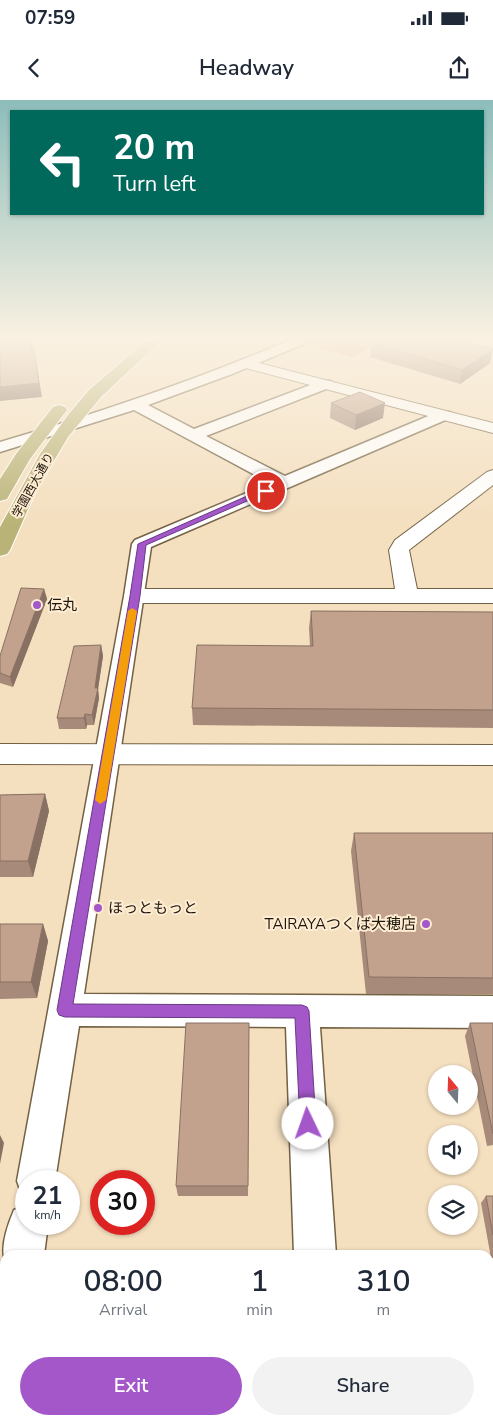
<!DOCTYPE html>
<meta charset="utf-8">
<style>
:root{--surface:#fff;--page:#f2f2f3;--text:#1f2937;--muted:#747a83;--accent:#a357c9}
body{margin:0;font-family:"Nunito Sans","Noto Sans JP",sans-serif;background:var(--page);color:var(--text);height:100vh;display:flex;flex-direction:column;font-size:19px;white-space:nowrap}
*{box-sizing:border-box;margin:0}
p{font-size:16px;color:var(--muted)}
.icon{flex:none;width:28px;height:28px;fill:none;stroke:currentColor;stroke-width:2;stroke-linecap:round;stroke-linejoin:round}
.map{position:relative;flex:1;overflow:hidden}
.drawer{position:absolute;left:0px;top:1150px;width:494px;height:175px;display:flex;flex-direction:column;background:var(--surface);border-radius:15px 15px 0 0;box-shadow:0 1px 4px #0004}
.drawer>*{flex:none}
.banner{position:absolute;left:10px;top:10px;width:474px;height:105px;border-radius:0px;box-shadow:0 1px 4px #0004;background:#00695c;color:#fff;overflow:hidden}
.needle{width:32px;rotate:341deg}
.buttons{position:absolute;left:428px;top:965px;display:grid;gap:10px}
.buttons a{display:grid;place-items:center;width:50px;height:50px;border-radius:50%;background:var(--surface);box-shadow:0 1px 4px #0004;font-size:25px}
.speed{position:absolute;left:15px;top:1070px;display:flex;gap:10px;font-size:25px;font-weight:700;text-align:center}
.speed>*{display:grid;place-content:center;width:65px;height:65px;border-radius:50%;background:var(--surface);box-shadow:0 1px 4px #0004;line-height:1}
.speed small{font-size:12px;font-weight:400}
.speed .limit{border:8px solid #d22;background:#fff;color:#111}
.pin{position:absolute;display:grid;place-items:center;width:42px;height:42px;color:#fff;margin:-21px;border:2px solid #fff;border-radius:50%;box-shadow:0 1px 5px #0007}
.me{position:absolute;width:55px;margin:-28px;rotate:357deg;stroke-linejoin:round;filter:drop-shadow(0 0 4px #0008)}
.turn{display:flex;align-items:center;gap:18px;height:105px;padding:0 20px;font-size:22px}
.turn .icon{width:65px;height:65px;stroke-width:2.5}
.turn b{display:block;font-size:35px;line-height:42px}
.eta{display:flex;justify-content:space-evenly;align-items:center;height:85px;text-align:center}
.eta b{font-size:30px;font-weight:600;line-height:35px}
.primary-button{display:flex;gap:10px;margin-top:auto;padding:10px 20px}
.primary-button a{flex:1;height:58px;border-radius:30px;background:var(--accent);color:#fff;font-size:20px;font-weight:600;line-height:58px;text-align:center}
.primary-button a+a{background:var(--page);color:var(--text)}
.status{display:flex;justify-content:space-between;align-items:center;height:35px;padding:0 25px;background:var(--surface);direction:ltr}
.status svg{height:14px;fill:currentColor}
header{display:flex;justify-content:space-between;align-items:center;height:65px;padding:0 20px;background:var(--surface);font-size:22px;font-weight:600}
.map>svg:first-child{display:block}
</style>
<div class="status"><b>07:59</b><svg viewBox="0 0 49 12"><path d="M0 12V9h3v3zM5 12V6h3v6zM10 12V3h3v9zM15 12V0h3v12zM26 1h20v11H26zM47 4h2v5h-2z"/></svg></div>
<header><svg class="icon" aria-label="back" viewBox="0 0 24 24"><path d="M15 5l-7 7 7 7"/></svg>Headway<svg class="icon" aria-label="share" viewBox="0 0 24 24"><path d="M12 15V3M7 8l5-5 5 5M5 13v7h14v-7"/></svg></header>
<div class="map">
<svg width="493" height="1325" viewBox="0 0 493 1325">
<rect width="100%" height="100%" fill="#f4dfbf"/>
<path fill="#e29d93" d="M310 240H387L352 257 303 243Z"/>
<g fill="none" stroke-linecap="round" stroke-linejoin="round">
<g stroke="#736144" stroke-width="3">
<g id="minor">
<path d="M290 240H308L306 243 232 274 148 305 194 329 321 281H331L333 284 331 287 206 336 285 376 438 312H450L452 315 450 318 151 447 84 894 493 896V928L320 927 336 1155H294L286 927 79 926 55 1081H26V1096L22 1095 17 1081 124 496 132 444 135 440 270 383 134 310 0 352V342C99 313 196 280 290 240Z"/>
<path d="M26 1105V1124H48L44 1155H5V1161C0 1147 8 1124 14 1110Z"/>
<path d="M5 1240V1313L0 1315V1242Z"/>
<path d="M300 1320H346L347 1325H301Z"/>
</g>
</g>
<g stroke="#736144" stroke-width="2">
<g id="tertiary">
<path d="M247 260 493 323V333L242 267 240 264 242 261Z"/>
<path d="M493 370V385L409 450 417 489H493V503H135L127 501 124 496 127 491 135 489H395L389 450 395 440 487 372Z"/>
<path d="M0 644 493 645V665L0 664Z"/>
</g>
</g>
<g stroke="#fff" stroke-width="2">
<g id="trunk">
<path d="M147 240H162L101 297 68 337 36 391 10 450 7 454 0 456V427L40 354 68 315 89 290Z"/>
<path d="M59 305 65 307 67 310 30 359 7 399 0 401V379L16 354 53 307Z"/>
</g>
</g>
<use href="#minor" fill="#fff" fill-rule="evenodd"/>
<use href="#tertiary" fill="#fff" fill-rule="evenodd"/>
<use href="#trunk" fill="#bab377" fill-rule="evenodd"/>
</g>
<g fill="#a78a79">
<path d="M372 243H471L490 263 460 284 370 257Z"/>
<path d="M331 303 383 318 355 330 330 318Z"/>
<path d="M44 489 47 499 13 587 0 583V556Z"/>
<path d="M311 511 493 512V628L193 625 192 608 310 546 309 528Z"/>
<path d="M101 545 103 556 98 589 99 598 94 625H87L86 629H59L57 618Z"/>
<path d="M45 694 49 711 33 777H0V695Z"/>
<path d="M354 733H493V894H366L351 751Z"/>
<path d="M0 824H43L48 841 37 898 0 899Z"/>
<path d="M249 923 248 1096H178L176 1086Z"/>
<path d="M470 923H493V1045L487 1046 465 936Z"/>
<path d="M486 1096H493V1158H491L481 1103Z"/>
<rect x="489" y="1224" width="4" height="88"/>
</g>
<g fill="#887163">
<path d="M31 240H32L34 264 31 251Z"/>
<path d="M461 240H472L470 248Z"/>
<path d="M493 249 490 263 460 284 462 270Z"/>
<path d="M34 250 42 297 0 301V287Z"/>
<path d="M385 303 383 318 355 330 356 315Z"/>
<path d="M44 489 47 499 13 587 10 577Z"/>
<path d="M101 545 103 556 98 589 99 598 94 625 92 615 95 588Z"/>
<path d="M85 614 87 625 86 629 84 618Z"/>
<path d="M45 694 49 711 33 777 28 761Z"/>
<path d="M43 824 48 841 37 898 31 882Z"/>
<path d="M0 1035 4 1043 0 1064Z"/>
</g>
<g fill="#c2a18d" stroke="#887163">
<path d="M0 240H31V251L34 250 39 283 0 287Z"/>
<path d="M378 240H461L493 249 462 270 372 243Z"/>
<path d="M360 292 385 303 356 315 331 303Z"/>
<path d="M21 488 44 489 10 577 0 573V556Z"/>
<path d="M311 511 493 512V610L192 608 197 545 313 546Z"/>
<path d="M101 545 95 588H98L92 615 85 614 84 618H57L74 546Z"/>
<path d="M45 694 28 761H0V695Z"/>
<path d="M354 733H493V878L369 877Z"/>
<path d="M0 824H43L31 882H0Z"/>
<path d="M186 923H249L248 1086H176Z"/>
<path d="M470 923H493V1034Z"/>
<path d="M486 1096H493V1135Z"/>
<rect x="489" y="1224" width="4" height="83"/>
</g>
<linearGradient id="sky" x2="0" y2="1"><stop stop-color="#8dbdbb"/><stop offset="0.56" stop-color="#faf1e2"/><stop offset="1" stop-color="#faf1e2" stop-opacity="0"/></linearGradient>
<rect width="493" height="425" fill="url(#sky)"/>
<path fill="#a357c9" stroke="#6a3983" d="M263 389 270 391 146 445 140 496 73 904 302 905 307 907 309 911 316 1024 314 1030 308 1032 302 1030 300 1024 295 918 65 917 59 915 57 910 130 496 138 444Z"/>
<path fill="#f59e0b" d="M132 508 137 511 106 700 100 704 95 700 128 511Z"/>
<g fill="#a357c9" stroke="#feedd3" stroke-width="2">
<circle cx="37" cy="505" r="5"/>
<circle cx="98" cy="808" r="5"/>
<circle cx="426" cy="824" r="5"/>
</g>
<g text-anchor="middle" stroke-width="4" stroke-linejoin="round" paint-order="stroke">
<g font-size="12" fill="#1d150a" stroke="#feedd3">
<text transform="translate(33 385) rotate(-61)" y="4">学園西大通り</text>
</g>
<g font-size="15" fill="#1d150a" stroke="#feedd3" text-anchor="start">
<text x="47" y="510">伝丸</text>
<text x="108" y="813">ほっともっと</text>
<text x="416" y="829" text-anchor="end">TAIRAYAつくば大穂店</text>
</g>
</g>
</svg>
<div class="buttons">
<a><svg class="needle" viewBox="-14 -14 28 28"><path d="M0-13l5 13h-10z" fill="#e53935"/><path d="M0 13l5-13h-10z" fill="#747a83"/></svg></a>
<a><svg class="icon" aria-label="sound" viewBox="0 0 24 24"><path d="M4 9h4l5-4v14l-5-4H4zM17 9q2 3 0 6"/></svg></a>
<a><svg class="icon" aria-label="layers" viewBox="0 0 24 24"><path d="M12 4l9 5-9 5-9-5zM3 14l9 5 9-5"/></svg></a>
</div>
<div class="speed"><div>21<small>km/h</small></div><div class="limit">30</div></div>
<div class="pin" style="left:266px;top:391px;background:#d93025"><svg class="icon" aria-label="arrive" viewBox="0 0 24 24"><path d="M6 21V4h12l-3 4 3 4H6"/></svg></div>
<svg class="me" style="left:308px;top:1024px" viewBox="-20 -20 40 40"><circle r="19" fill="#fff"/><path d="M0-13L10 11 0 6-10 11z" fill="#a357c9"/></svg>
<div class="banner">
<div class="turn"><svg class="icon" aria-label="left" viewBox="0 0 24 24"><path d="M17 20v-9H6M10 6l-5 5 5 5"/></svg><div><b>20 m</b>Turn left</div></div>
</div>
<section class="drawer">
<div class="eta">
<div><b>08:00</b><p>Arrival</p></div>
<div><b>1</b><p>min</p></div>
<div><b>310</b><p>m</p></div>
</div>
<div class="primary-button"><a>Exit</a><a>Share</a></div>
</section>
</div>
